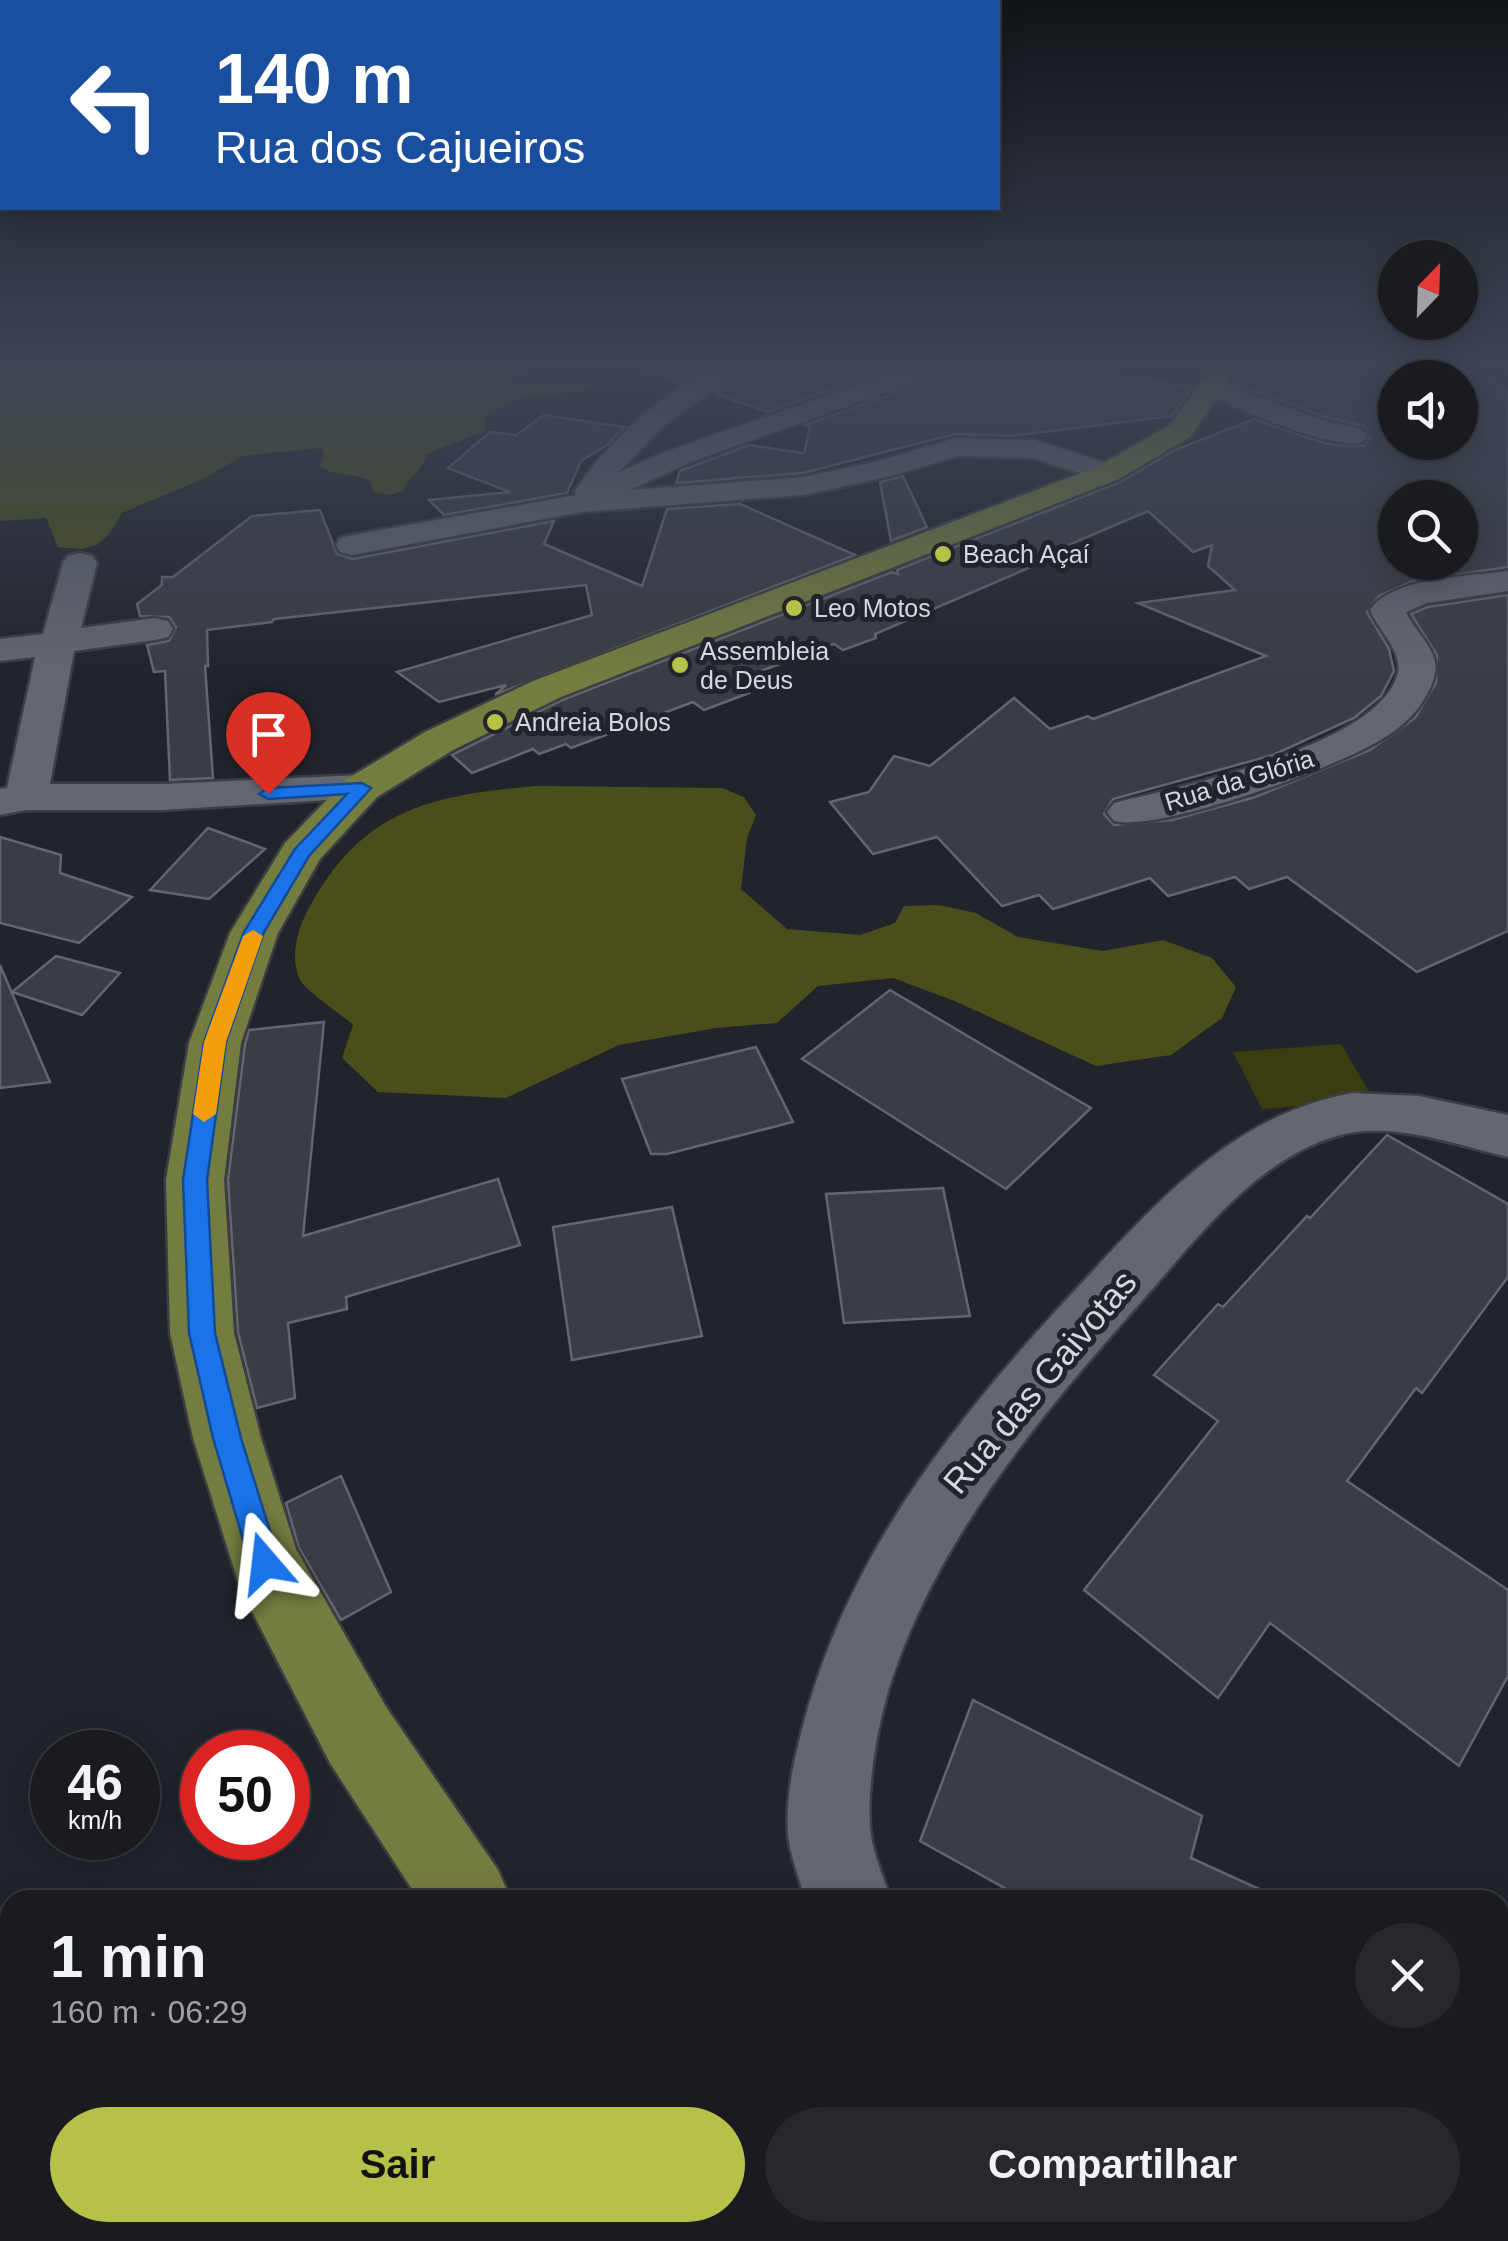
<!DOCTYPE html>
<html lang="pt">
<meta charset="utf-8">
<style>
:root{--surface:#191b20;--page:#26282d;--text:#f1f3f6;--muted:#9fa1a5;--line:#37393e;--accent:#b6c148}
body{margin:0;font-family:Helvetica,sans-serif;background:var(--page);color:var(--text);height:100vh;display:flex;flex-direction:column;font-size:38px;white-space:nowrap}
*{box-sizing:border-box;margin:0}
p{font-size:32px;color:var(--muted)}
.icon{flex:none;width:55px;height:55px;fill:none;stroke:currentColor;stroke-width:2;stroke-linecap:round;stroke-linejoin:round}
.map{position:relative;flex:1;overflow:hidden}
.details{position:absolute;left:0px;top:1890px;width:1510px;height:352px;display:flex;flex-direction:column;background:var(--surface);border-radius:30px 30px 0 0;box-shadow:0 5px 25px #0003,0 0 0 2px var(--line)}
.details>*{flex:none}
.guide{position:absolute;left:0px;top:0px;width:1000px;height:210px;box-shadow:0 5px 25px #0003,0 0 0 2px var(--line);background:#1a4fa0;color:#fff;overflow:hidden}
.needle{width:65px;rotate:23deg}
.controls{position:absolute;left:1378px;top:240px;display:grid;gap:20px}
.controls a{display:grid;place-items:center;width:100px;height:100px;border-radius:50%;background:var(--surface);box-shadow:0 5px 25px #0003,0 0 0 2px var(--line);font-size:50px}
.speed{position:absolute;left:30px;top:1730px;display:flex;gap:20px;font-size:50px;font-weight:700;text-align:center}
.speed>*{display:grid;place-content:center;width:130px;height:130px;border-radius:50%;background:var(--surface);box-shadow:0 5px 25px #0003,0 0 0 2px var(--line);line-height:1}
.speed small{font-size:25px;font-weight:400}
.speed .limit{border:15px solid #d22;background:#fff;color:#111}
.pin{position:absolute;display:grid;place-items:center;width:85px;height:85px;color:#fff;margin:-102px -42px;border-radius:50% 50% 50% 0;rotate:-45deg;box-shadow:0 0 10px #0007}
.pin .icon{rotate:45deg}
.me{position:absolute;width:110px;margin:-55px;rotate:343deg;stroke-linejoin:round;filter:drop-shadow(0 0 8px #0008)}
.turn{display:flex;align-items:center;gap:35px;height:210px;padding:0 50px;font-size:45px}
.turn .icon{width:130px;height:130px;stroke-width:2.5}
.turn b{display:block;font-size:70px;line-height:85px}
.round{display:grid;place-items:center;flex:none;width:105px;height:105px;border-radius:52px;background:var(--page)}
.overview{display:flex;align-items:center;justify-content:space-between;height:170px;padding:0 50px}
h1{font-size:60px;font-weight:700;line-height:75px}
.action{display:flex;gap:20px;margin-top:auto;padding:20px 50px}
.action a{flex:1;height:115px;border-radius:60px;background:var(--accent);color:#111;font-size:40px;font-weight:700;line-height:115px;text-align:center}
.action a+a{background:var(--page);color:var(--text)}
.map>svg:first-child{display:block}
</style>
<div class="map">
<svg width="1508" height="2241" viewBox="0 0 1508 2241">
<rect width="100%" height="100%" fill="#21242b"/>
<path fill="#393d0f" d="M1341 1044 1374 1100 1262 1109 1233 1052Z"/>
<g fill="#4a4e1a">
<path d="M0 363H541L500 377C528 396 565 372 591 385L579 391 520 398 485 415V431L427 454C422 471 409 475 403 491L389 495 373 492 370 481C354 472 333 477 320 466L324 452 321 448 242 456 205 478 122 513 110 533 97 545 81 549 58 547 46 518 0 521Z"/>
<path d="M537 786 722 788 744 797 756 815 747 838 741 889 787 929 860 935 895 923 904 906 939 905 976 913 1018 937 1103 951 1163 940 1212 958 1236 987 1222 1018 1171 1055 1096 1066 957 1002 893 978 818 986 777 1023 716 1028 619 1045 506 1098 378 1092 342 1058 353 1025C341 1014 306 991 300 980 289 956 298 927 310 906 364 808 433 795 537 786Z"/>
</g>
<g fill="#3a3d44" stroke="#63666e" stroke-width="2.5" fill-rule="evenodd">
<path d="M646 363H712L681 382 645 370Z"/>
<path d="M757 363H908L767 412 715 394Z"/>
<path d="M962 363H1114L1099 374 1192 387 1172 416 1011 436 955 434 803 473 676 483 680 471 749 445 804 453 810 427 805 425 955 372Z"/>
<path d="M1245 363H1452L1508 389V567L1413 581 1379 596 1367 612 1389 649 1394 671 1381 696 1354 718 1273 755 1113 799 1104 814 1114 825 1172 820 1255 797 1370 750 1415 718 1436 683 1437 655 1411 614 1428 607 1508 595V931L1417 972 1287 877 1249 889 1235 877 1168 896 1150 878 1053 909 1039 895 1002 906 937 837 873 854 830 802 869 792 894 756 930 766 1014 698 1050 729 1088 716 1093 719 1266 656 1138 603 1235 590 1208 566 1212 545 1193 552 1148 511 1038 558 1045 561 875 634 876 638 843 650 834 644 734 681 749 693 704 710 693 702 571 748 566 744 539 754 533 749 472 773 452 755 562 700 892 572 898 574 897 570 1120 482 1175 450 1254 419 1327 444 1363 446 1370 438 1364 426 1325 417 1232 383ZM1395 378H1460V442H1395ZM1395 498H1460V562H1395Z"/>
<path d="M544 415 625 427 608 444 581 461 567 493 444 515 429 500 510 492 448 468 490 432 516 435Z"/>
<path d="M903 476 927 527 891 541 880 482Z"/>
<path d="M740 504 855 555 495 695 506 685 439 702 397 672 592 615 586 585 274 619 272 622 207 630 208 666H205L213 778 170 780 165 671 154 672 147 645 169 641 176 627 169 617 140 616 137 604 162 585V577H173L252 516 320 510 337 554 353 559 554 521 544 544 642 586 667 509Z"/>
<path d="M208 828 265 849 209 899 150 890Z"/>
<path d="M0 837 61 855 60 873 132 897 79 943 0 923Z"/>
<path d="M56 956 120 973 82 1015 12 992Z"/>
<path d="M0 965 50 1082 0 1088Z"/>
<path d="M890 990 998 1054 1091 1108 1006 1189 802 1059Z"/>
<path d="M324 1022 303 1236 498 1179 520 1245 346 1297 347 1309 288 1323 295 1398 257 1408 238 1332 228 1180 245 1044 249 1030Z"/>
<path d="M756 1047 793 1122 667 1154H651L622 1079Z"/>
<path d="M1387 1135 1508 1204V1277L1422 1393 1416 1388 1347 1481 1508 1590V1676L1459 1766 1270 1623 1218 1698 1084 1590 1218 1421 1154 1375 1218 1304 1223 1307 1307 1216 1310 1218Z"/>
<path d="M943 1188 970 1316 844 1323 826 1194Z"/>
<path d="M672 1207 702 1336 572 1360 553 1227Z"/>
<path d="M341 1476 391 1592 341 1620 299 1548 286 1503Z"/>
<path d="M973 1700 1202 1816 1191 1858 1283 1900H1026L920 1841Z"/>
</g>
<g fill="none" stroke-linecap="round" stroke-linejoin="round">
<g stroke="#3b3e43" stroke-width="5">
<g id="minor">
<path d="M720 363H753L666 423 619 472 668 451 920 363H958L954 368 688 463 630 490 804 477 874 462 956 438 1035 440 1119 467 1123 473 1119 479 1108 482 1032 458 958 456 891 476 804 495 582 512 352 555 340 552 336 545 340 538 352 535 576 495 574 492C612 437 661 394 720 363Z"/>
<path d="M1209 378 1324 421 1363 430 1367 436 1363 442C1328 451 1236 406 1200 392L1196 386 1200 380Z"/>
<path d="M80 553 92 556 97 563 81 628 155 618 168 621 173 629 168 637 155 640 74 651 50 784H162L362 775 377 779 383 788 377 797 162 810H26L0 815V789L7 788 35 657 0 661V639L43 634 63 563 68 556Z"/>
<path d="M1508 571V591L1427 603 1406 612C1414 631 1440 651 1435 673 1430 698 1411 720 1390 734 1348 764 1160 833 1114 821L1107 812 1114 803C1178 787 1383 745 1398 672 1402 650 1377 629 1370 610 1394 576 1469 577 1508 571Z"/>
<path d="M1352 1093 1419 1096 1508 1115V1157C1455 1145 1392 1120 1337 1136 1257 1159 1199 1236 1147 1295 1048 1407 945 1527 895 1670 879 1715 865 1788 871 1835 874 1857 884 1878 891 1900H805C800 1878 790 1857 788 1834 785 1796 796 1751 806 1715 853 1546 962 1411 1080 1285 1158 1201 1233 1115 1352 1093Z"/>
<path d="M973 2232H1076L1079 2241H977Z"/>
</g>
</g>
<g stroke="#3b3e43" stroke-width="5">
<g id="major">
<path d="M1214 363H1241L1190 437 1119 479 561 697 453 750 377 797 320 859 278 933 241 1043 224 1180 234 1333 261 1438 296 1549 386 1707 498 1870 511 1900H419L330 1763 240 1588 193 1438 170 1333 166 1180 189 1043 230 933 285 843 347 779 425 732 533 681 1097 467 1170 425Z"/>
<path d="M778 2232H885L888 2241H782Z"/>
</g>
</g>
<use href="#minor" fill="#63676f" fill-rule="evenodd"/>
<use href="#major" fill="#757c40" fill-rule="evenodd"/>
</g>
<linearGradient id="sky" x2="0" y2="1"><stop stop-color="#121418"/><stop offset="0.54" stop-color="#3d4555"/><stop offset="1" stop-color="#3d4555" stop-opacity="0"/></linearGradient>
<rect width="1508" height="677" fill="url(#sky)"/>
<path fill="#1a73e8" stroke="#114b97" stroke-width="2.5" d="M362 783 371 788 309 856 264 932 226 1042 207 1180 215 1333 241 1438 280 1563 276 1573 265 1577 254 1573 250 1563 213 1438 189 1333 183 1180 204 1042 244 932 295 849 347 794 268 799 259 794 268 788Z"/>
<path fill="#f59e0b" d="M253 930 263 936 226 1042 216 1114 204 1122 193 1114 204 1042 243 936Z"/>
<g fill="#b6c148" stroke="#21242b" stroke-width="4">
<circle cx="943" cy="554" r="10"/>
<circle cx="794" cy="608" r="10"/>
<circle cx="680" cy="665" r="10"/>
<circle cx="495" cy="722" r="10"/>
</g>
<g text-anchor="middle" stroke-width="10" stroke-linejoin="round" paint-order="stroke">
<g font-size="25" fill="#d5d8dc" stroke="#21242b" text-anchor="start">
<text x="963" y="563">Beach Açaí</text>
<text x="814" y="617">Leo Motos</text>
<text x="700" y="660">Assembleia<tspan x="700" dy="29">de Deus</tspan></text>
<text x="515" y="731">Andreia Bolos</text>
</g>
<g font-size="25" fill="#d5d8dc" stroke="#21242b">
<text transform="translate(1239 780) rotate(-17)" y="9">Rua da Glória</text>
</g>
<g font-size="35" fill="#d5d8dc" stroke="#21242b">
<text transform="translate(1040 1382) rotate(-50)" y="12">Rua das Gaivotas</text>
</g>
</g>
</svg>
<div class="controls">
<a><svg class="needle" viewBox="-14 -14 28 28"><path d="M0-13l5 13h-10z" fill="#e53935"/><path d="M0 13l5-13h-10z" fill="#9fa1a5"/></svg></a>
<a><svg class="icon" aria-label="sound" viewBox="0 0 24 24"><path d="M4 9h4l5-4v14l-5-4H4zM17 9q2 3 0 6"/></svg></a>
<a><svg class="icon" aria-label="search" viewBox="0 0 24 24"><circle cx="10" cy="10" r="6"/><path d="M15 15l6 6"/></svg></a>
</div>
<div class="speed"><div>46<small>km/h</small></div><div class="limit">50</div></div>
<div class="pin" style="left:268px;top:794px;background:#d93025"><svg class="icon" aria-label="arrive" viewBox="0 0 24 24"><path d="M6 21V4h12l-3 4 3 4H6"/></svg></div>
<svg class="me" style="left:265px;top:1563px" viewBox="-20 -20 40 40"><path d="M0-17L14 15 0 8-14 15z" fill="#1a73e8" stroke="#fff" stroke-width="4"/></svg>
<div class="guide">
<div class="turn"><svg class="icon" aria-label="left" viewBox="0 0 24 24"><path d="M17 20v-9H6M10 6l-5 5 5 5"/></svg><div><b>140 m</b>Rua dos Cajueiros</div></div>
</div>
<section class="details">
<div class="overview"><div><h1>1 min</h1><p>160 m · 06:29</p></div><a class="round"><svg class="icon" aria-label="close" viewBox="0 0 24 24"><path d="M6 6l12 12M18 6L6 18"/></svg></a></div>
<div class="action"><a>Sair</a><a>Compartilhar</a></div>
</section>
</div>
